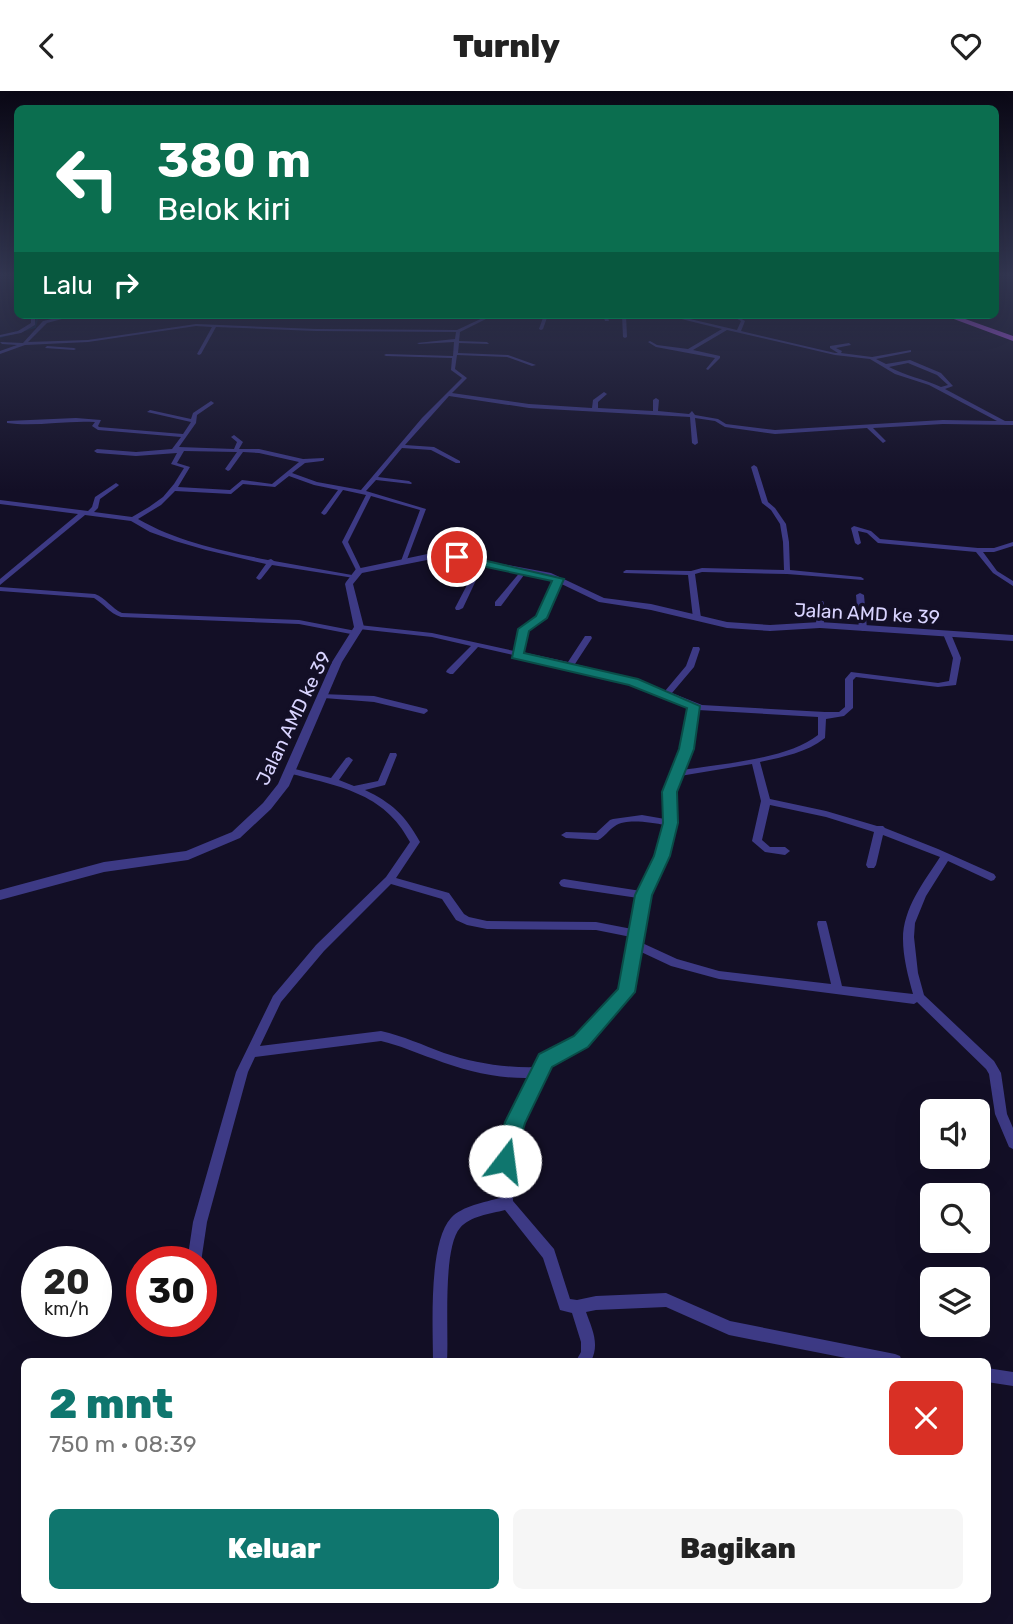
<!DOCTYPE html>
<html lang="id">
<meta charset="utf-8">
<style>
:root{--surface:#fff;--page:#f6f6f6;--text:#222;--muted:#767676;--accent:#0f766e}
body{margin:0;font-family:Rubik,sans-serif;background:var(--page);color:var(--text);height:100vh;display:flex;flex-direction:column;font-size:26px;white-space:nowrap}
*{box-sizing:border-box;margin:0}
p{font-size:23px;color:var(--muted)}
.icon{flex:none;width:38px;height:38px;fill:none;stroke:currentColor;stroke-width:2;stroke-linecap:round;stroke-linejoin:round}
.map{position:relative;flex:1;overflow:hidden}
.drawer{position:absolute;left:21px;top:1267px;width:970px;height:245px;display:flex;flex-direction:column;background:var(--surface);border-radius:10px;box-shadow:0 7px 28px #0002}
.drawer>*{flex:none}
.banner{position:absolute;left:14px;top:14px;width:985px;height:214px;border-radius:10px;box-shadow:0 7px 28px #0002;background:#0b6e4f;color:#fff;overflow:hidden}
.fabs{position:absolute;left:920px;top:1008px;display:grid;gap:14px}
.fabs a{display:grid;place-items:center;width:70px;height:70px;border-radius:10px;background:var(--surface);box-shadow:0 7px 28px #0002;font-size:35px}
.speed{position:absolute;left:21px;top:1155px;display:flex;gap:14px;font-size:35px;font-weight:700;text-align:center}
.speed>*{display:grid;place-content:center;width:91px;height:91px;border-radius:50%;background:var(--surface);box-shadow:0 7px 28px #0002;line-height:1}
.speed small{font-size:18px;font-weight:400}
.speed .limit{border:10px solid #d22;background:#fff;color:#111}
.pin{position:absolute;display:grid;place-items:center;width:60px;height:60px;color:#fff;margin:-30px;border:4px solid #fff;border-radius:50%;box-shadow:0 2px 7px #0007}
.me{position:absolute;width:77px;margin:-38px;rotate:15deg;stroke-linejoin:round;filter:drop-shadow(0 0 5px #0008)}
.turn{display:flex;align-items:center;gap:24px;height:147px;padding:0 28px;font-size:32px}
.turn .icon{width:91px;height:91px;stroke-width:2.5}
.turn b{display:block;font-size:49px;line-height:60px}
.then{display:flex;align-items:center;height:66px;padding:0 28px;background:#0003;gap:14px;font-size:26px}
.round{display:grid;place-items:center;flex:none;width:74px;height:74px;border-radius:10px;background:var(--page)}
.summary{display:flex;align-items:center;justify-content:space-between;height:119px;padding:0 28px}
h1{font-size:42px;font-weight:800;line-height:52px;color:var(--accent)}
.primary-button{display:flex;gap:14px;margin-top:auto;padding:14px 28px}
.primary-button a{flex:1;height:80px;border-radius:10px;background:var(--accent);color:#fff;font-size:28px;font-weight:800;line-height:80px;text-align:center}
.primary-button a+a{background:var(--page);color:var(--text)}
header{display:flex;justify-content:space-between;align-items:center;height:91px;padding:0 28px;background:var(--surface);font-size:32px;font-weight:800}
.map>svg:first-child{display:block}
</style>
<header><svg class="icon" aria-label="back" viewBox="0 0 24 24"><path d="M15 5l-7 7 7 7"/></svg>Turnly<svg class="icon" aria-label="heart" viewBox="0 0 24 24"><path d="M12 20l-8-8c-3-5 5-10 8-4 3-6 11-1 8 4z"/></svg></header>
<div class="map">
<svg width="1013" height="1533" viewBox="0 0 1013 1533">
<rect width="100%" height="100%" fill="#130f26"/>
<g fill="none" stroke-linecap="round" stroke-linejoin="round">
<path stroke="#0c2248" stroke-width="2" d="M0 246 35 236 38 224"/>
<g fill="#3d3a85" fill-rule="evenodd">
<path d="M31 224H35V234L21 242 0 246V244L18 240 31 232Z"/>
<path d="M69 224H77L47 232 28 251 88 249 196 233 316 238 457 239 489 224H494L460 241 459 250 487 251 489 253 459 252 458 262 508 264 536 274 532 275 507 266 457 264 455 278 467 287 452 302 529 313 592 317 593 309 604 301 607 303 598 311V317L653 320V309L656 307 659 309 658 320 689 323 692 320 695 324 718 328 726 333 775 339 943 329 997 330 929 294 895 283 870 268 835 264 727 239 693 259 720 265V267L708 279 706 278 715 267 656 256 648 251 650 250 657 254 688 258 722 238 665 224H673L737 239 741 230 730 224H735L745 230 741 240 835 262H838L830 257V255L849 252 851 254 836 257 842 260 841 262 872 266 911 259V261L876 268 886 273 910 269 941 282 953 295 945 298 1005 330H1013V334L943 333 873 337 886 350 883 352 867 337 775 343 725 336 715 330 695 327 698 352 695 354 692 352 690 326 529 317 449 305 405 354 434 356 460 370V372H456L431 359 402 357 378 386 409 390 412 392 411 393 376 389 366 400 426 418 406 471 401 470 420 419 371 405 348 451 362 480 357 481 342 451 366 404 343 399 326 423 324 424 321 422 338 399 314 394 289 385 275 396 243 393 231 403 175 400 161 414 138 428C178 451 223 460 268 469L271 468 274 470 352 484 354 485V487L272 474 261 488 259 489 256 487 266 473 206 459 175 450 150 441 131 430 85 424 0 494V488L78 423 0 413V409L88 420 92 416 95 406 116 392 119 394 118 395 100 408 98 417 94 421 132 426 149 416 163 406 174 393 184 377 171 373 177 362 136 365 97 362 94 360 97 358 136 361 172 358 181 346 98 339 92 335 95 331C66 329 36 336 7 332V330L76 327 101 329 98 335 99 336 183 343 191 331 147 321 150 319 191 328 193 322 211 310 214 312 213 313 197 324 196 332 179 356 234 358 237 351 231 346 234 344 243 351 239 358H259L303 368 324 367V369L322 370 305 372 292 382 317 391 361 399 422 327 462 287 451 279 452 267 386 265 384 264 386 263 453 265 454 251 419 253 417 252 455 248 456 241 316 240 216 236 201 263 199 264 197 263 212 236 196 235 88 251 25 254 0 263V260L17 254 2 253 0 251 23 252 43 230ZM908 272 937 284 948 294 941 296C924 288 906 285 889 276ZM184 360 237 361 225 378 228 380 230 379 243 361 259 362 299 371 272 393 242 389 230 399 178 396 190 376 177 372Z"/>
<path d="M157 224H161L157 228 155 227Z"/>
<path d="M544 224H548L543 238 541 239 539 238Z"/>
<path d="M603 224H607L609 230H605Z"/>
<path d="M622 224H626L627 246 625 247 623 246Z"/>
<path d="M47 255 74 257 76 258 74 259 45 257Z"/>
<path d="M754 374 757 376 768 411 775 417 786 433 789 451 790 479 861 486 864 488 863 489 787 483 702 481 695 483 701 527 697 529 693 527 688 484 624 482 623 481 626 479 691 480 702 477 784 479 783 451 780 433 771 419 762 412 751 376Z"/>
<path d="M854 435 871 440 880 448 978 457H994L1013 451V455L994 461H983L997 480 1013 490V495L993 482 976 461 878 452 867 442 858 440 861 452 858 454 855 452 851 437Z"/>
<path d="M480 469 485 470 463 517 459 519H456L455 517Z"/>
<path d="M522 479 527 480 501 515H495V511Z"/>
<path d="M558 486 561 488 545 527 527 539 522 561 568 571 585 545H591L592 547 575 573 636 588 665 600 686 575 693 556H699L700 558 694 576 672 602 702 614 825 621H839L845 616V588L851 581 938 592 949 590 953 567 943 543 947 541 951 543 961 567 956 594 938 596 856 586 853 589V617L844 625 826 628 825 647C806 662 782 666 760 671L770 708 826 720 877 735H883L885 737 938 758 994 783 996 786 994 789 991 790 948 770 926 805 915 832 914 846 918 882 924 904 994 970 1001 982 1007 1023 1013 1037V1058L1009 1056 995 1023 989 983 986 978 917 911 914 913 719 888 671 875 639 860 630 904 585 954 550 973 522 1032 511 1070 513 1110 554 1158 570 1208 577 1209 596 1205 666 1202 730 1230 895 1263 900 1265 902 1270H861L729 1244 666 1216 596 1219 586 1221C592 1238 600 1253 591 1270H576L581 1261V1251L572 1222 560 1219 543 1167 505 1119C490 1123 470 1125 460 1137 442 1158 449 1241 447 1270H433C433 1237 428 1152 451 1127 462 1115 485 1111 500 1107L499 1070 510 1031 531 987C498 988 465 980 434 968 416 962 399 954 381 950L255 966 248 981 207 1131 201 1171H187L193 1131 236 981 273 905 316 854 386 786 410 751C384 701 337 695 288 682L287 680 288 678 291 677 331 687 346 667 349 666 353 669 339 689 354 695 378 690 390 662H396L397 664 385 694 365 699C392 712 405 724 420 751L396 787 449 802 464 823 469 826 487 830 596 831 632 838 638 807 564 796 561 795 559 792 561 789 564 788 641 800 657 765 665 734C651 732 627 727 615 735 608 739 605 746 598 749L566 747 561 744 566 741 596 742 610 729 613 728 642 724 665 728 666 701 683 658 690 616 630 592 520 565 517 566 513 564 478 556 453 583H450L446 581 447 579 471 555 432 546 359 538 355 536 359 534 432 542 514 560 520 538 538 526 555 488ZM698 619 818 626V644C788 668 721 673 683 679L691 658ZM752 673 761 710 752 750 765 761 785 764 790 760 785 756H770L762 749 770 714 826 726 874 741 866 774 868 777H874L876 774 883 744 940 766C924 791 903 817 903 848 903 866 908 885 913 903L842 895 827 833 826 830H818L817 833 831 893 719 880 677 868 640 851 649 804 667 765 675 732 674 701 680 685ZM391 793 442 808 456 829 467 834 487 838 596 839 631 846 627 852 629 855 621 899 577 946 542 965 537 976C505 977 474 972 444 962 423 954 403 945 381 940L260 955 281 911 324 860Z"/>
<path d="M0 496 95 503C106 507 111 517 122 522L299 529 356 540 360 542 356 544 299 533 121 526C109 522 104 513 94 507L0 500Z"/>
<path d="M860 502 864 504 867 538 863 540 859 538 856 504Z"/>
<path d="M817 510H823L824 512V534L820 536 816 534Z"/>
<path d="M321 603 374 605 427 618 428 620 424 623 374 611 324 607 320 605Z"/>
<path d="M987 1277 1013 1281V1295L987 1291Z"/>
</g>
<path fill="#3d3a85" fill-rule="evenodd" d="M437 461 551 482 604 507 651 513 727 531 770 534 820 531 1013 544V550L820 537 770 540 727 537 651 519 599 511 549 487 437 467 362 482 353 493 364 536 342 571 289 695 271 718 240 747 188 769 104 781 0 809V799L104 771 186 760 232 741 263 712 278 693 332 571 354 536 345 493 346 491 356 478Z"/>
<path fill="#c25bff" fill-rule="evenodd" d="M943 224H954L1013 245V250Z"/>
</g>
<linearGradient id="sky" x2="0" y2="1"><stop stop-color="#0a0815"/><stop offset="0.46" stop-color="#333752"/><stop offset="1" stop-color="#333752" stop-opacity="0"/></linearGradient>
<rect width="1013" height="400" fill="url(#sky)"/>
<path fill="#0f766e" stroke="#0a4d48" stroke-width="2" d="M457 463 564 488 547 527 529 540 524 562 638 588 700 615 694 658 677 701 678 732 670 765 652 804 635 901 588 956 552 976 525 1032 512 1077 505 1080 497 1077 494 1070 505 1031 539 963 574 945 618 898 635 804 654 765 663 732 662 701 679 658 687 617 629 594 512 567 518 538 536 525 552 490 453 469V464Z"/>
<g text-anchor="middle" stroke-width="7" stroke-linejoin="round" paint-order="stroke">
<g font-size="19" fill="#d9d4ff" stroke="#130f26">
<text transform="translate(867 522) rotate(3)" y="7">Jalan AMD ke 39</text>
<text transform="translate(293 627) rotate(-64)" y="7">Jalan AMD ke 39</text>
</g>
</g>
</svg>
<div class="fabs">
<a><svg class="icon" aria-label="sound" viewBox="0 0 24 24"><path d="M4 9h4l5-4v14l-5-4H4zM17 9q2 3 0 6"/></svg></a>
<a><svg class="icon" aria-label="search" viewBox="0 0 24 24"><circle cx="10" cy="10" r="6"/><path d="M15 15l6 6"/></svg></a>
<a><svg class="icon" aria-label="layers" viewBox="0 0 24 24"><path d="M12 4l9 5-9 5-9-5zM3 14l9 5 9-5"/></svg></a>
</div>
<div class="speed"><div>20<small>km/h</small></div><div class="limit">30</div></div>
<div class="pin" style="left:457px;top:466px;background:#d93025"><svg class="icon" aria-label="arrive" viewBox="0 0 24 24"><path d="M6 21V4h12l-3 4 3 4H6"/></svg></div>
<svg class="me" style="left:505px;top:1070px" viewBox="-20 -20 40 40"><circle r="19" fill="#fff"/><path d="M0-13L10 11 0 6-10 11z" fill="#0f766e"/></svg>
<div class="banner">
<div class="turn"><svg class="icon" aria-label="left" viewBox="0 0 24 24"><path d="M17 20v-9H6M10 6l-5 5 5 5"/></svg><div><b>380 m</b>Belok kiri</div></div>
<div class="then">Lalu<svg class="icon" aria-label="right" viewBox="0 0 24 24"><path d="M7 20v-9h11M14 6l5 5-5 5"/></svg></div>
</div>
<section class="drawer">
<div class="summary"><div><h1>2 mnt</h1><p>750 m · 08:39</p></div><a class="round" style="background:#d93025;color:#fff"><svg class="icon" aria-label="close" viewBox="0 0 24 24"><path d="M6 6l12 12M18 6L6 18"/></svg></a></div>
<div class="primary-button"><a>Keluar</a><a>Bagikan</a></div>
</section>
</div>
